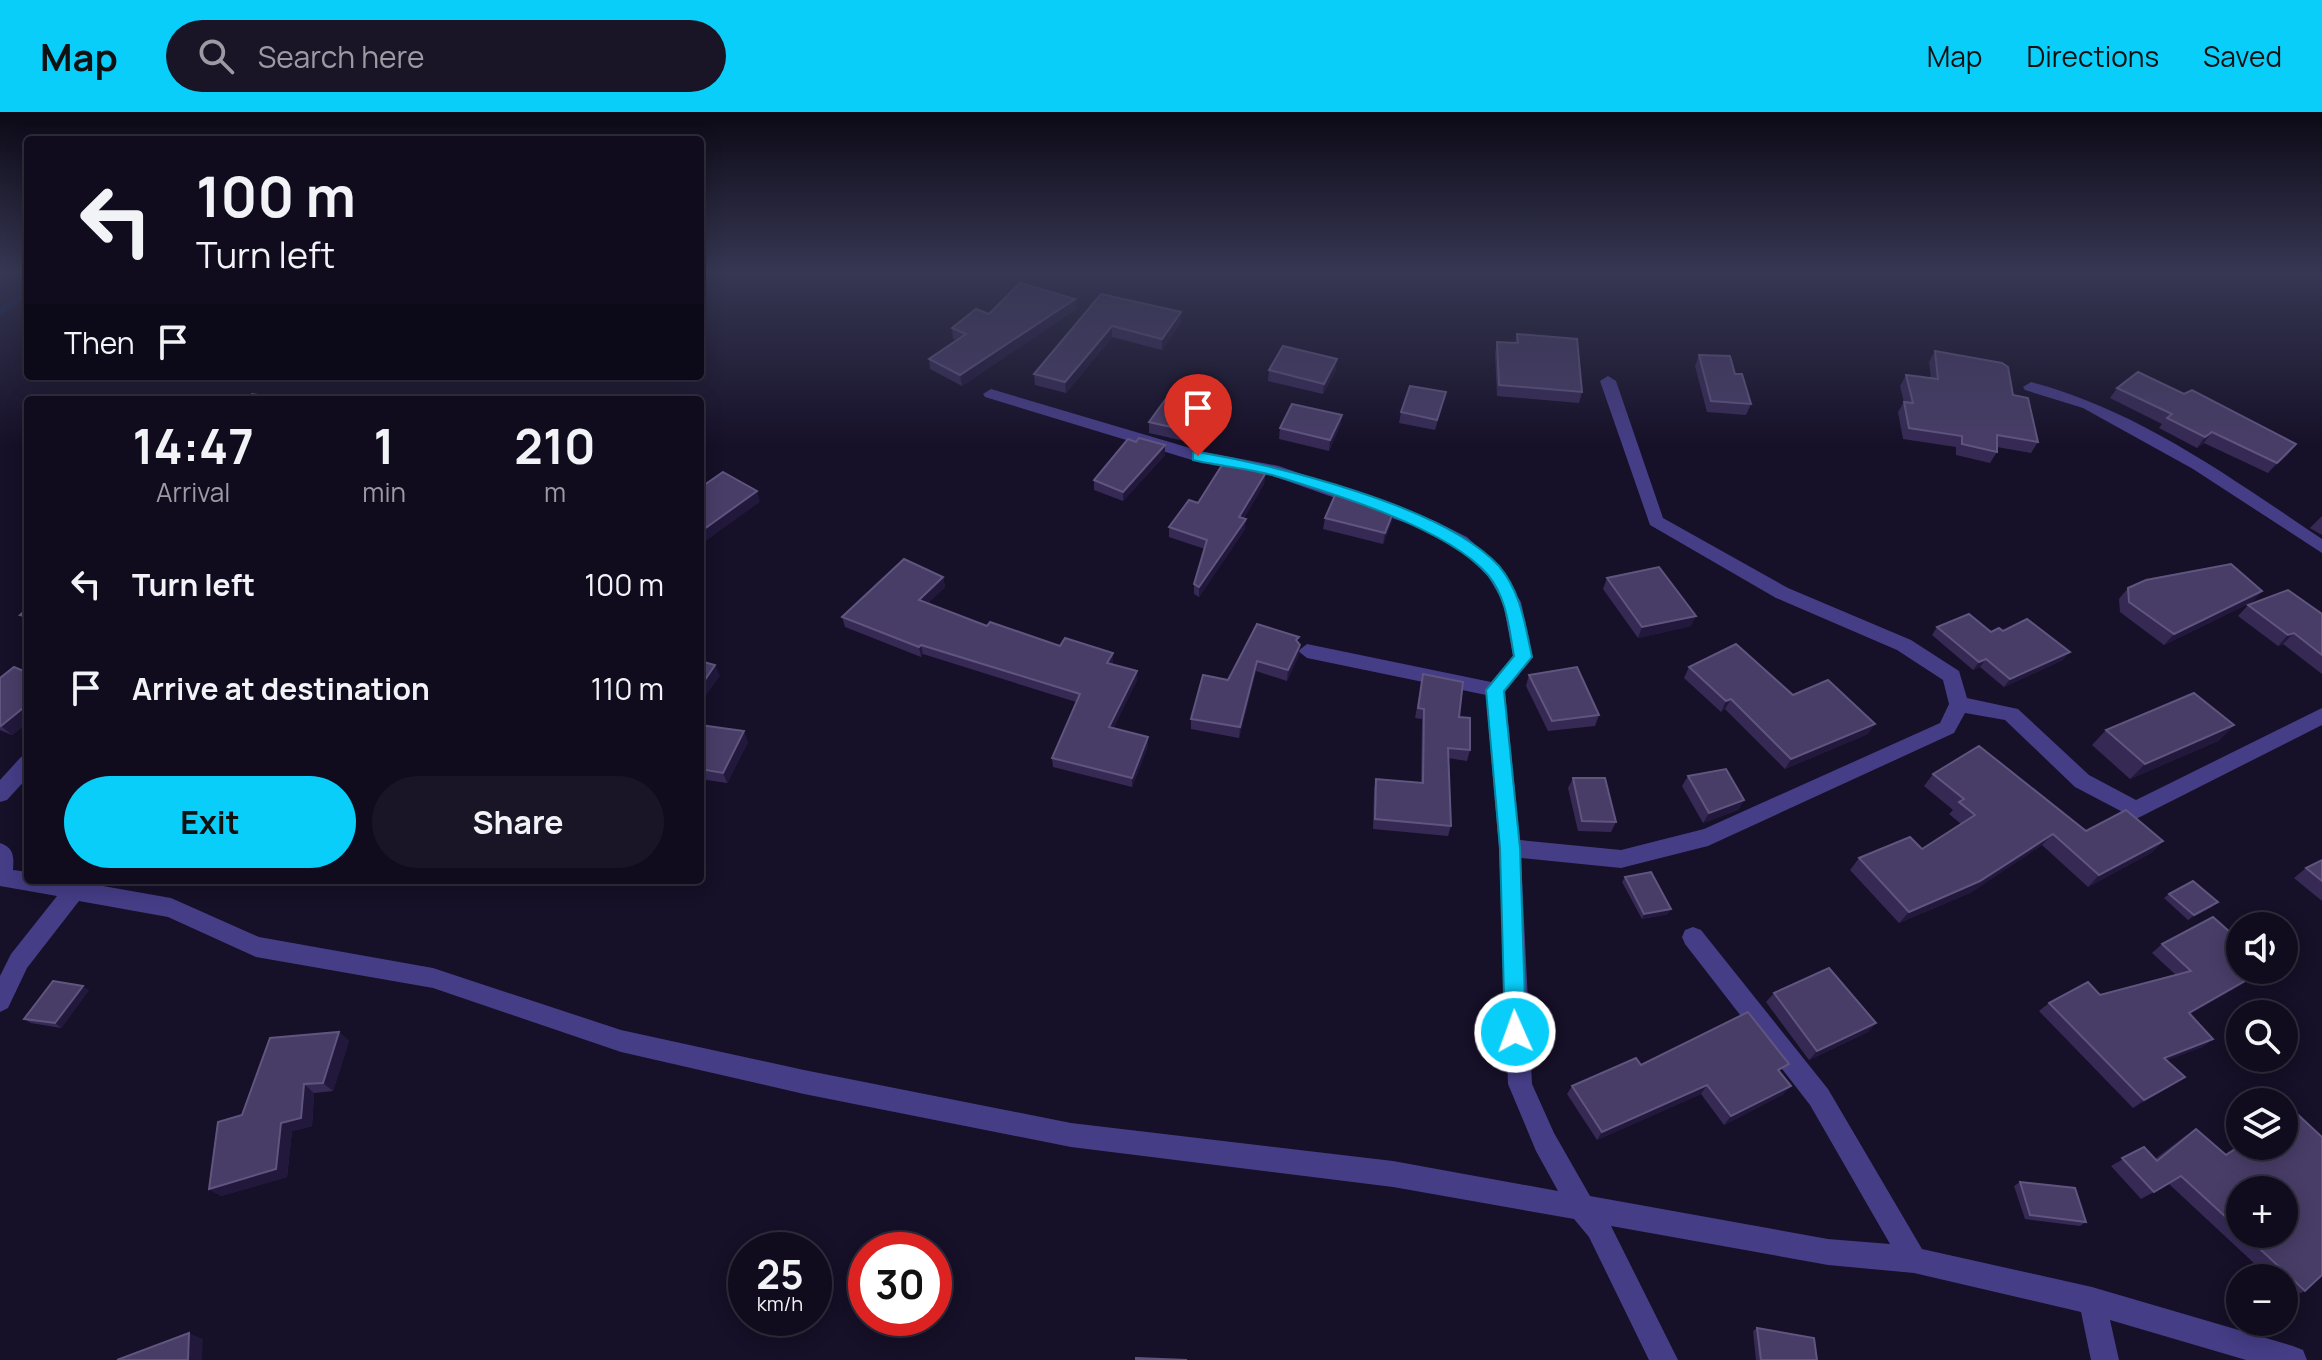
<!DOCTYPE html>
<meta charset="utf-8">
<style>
:root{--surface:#100c1e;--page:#191527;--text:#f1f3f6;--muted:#9c9ba4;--line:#302c3c;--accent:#09cefa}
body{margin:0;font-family:Manrope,sans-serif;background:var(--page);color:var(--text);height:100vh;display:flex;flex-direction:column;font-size:30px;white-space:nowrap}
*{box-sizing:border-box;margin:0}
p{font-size:26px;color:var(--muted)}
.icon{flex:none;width:44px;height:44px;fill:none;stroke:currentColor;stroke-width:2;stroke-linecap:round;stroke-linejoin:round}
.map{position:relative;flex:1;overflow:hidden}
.sheet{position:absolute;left:24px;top:284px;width:680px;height:488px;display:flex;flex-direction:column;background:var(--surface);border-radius:8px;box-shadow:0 4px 20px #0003,0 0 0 2px var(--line)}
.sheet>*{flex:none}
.guide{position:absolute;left:24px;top:24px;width:680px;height:244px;border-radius:8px;box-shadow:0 4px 20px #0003,0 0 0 2px var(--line);background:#100c1e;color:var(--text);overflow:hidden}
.buttons{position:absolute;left:2226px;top:800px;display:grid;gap:16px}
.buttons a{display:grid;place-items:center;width:72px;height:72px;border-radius:50%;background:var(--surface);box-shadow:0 4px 20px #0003,0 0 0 2px var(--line);font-size:40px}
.speed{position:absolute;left:728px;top:1120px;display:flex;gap:16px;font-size:40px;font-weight:700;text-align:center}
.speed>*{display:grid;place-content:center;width:104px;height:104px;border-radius:50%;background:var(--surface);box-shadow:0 4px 20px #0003,0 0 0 2px var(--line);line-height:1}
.speed small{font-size:20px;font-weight:400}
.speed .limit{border:12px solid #d22;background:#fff;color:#111}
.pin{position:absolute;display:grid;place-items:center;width:68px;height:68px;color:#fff;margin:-82px -34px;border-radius:50% 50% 50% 0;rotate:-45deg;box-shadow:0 0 8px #0007}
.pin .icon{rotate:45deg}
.me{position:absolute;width:88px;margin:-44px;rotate:358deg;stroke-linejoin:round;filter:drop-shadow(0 0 6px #0008)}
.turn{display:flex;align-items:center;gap:28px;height:168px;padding:0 40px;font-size:36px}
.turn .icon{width:104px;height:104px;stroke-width:2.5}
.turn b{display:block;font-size:56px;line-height:68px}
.then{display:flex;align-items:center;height:76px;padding:0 40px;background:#0003;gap:16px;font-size:30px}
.eta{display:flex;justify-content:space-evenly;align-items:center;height:136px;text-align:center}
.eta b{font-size:48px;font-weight:700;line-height:56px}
.primary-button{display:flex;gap:16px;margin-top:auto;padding:16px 40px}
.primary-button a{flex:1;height:92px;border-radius:48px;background:var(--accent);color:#111;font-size:32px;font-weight:700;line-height:92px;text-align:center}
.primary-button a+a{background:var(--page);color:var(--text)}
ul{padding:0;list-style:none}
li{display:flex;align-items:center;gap:24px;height:104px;padding:0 40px}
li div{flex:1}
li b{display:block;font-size:30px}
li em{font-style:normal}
header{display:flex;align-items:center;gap:48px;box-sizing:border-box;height:112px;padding:0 40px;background:var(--accent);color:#111}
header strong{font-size:38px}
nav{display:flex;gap:44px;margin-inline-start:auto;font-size:28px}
.search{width:560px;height:72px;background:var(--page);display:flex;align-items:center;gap:20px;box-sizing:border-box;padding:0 28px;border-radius:44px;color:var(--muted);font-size:30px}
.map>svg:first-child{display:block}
</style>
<header>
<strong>Map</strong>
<div class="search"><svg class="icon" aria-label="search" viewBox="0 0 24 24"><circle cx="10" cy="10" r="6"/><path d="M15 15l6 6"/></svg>Search here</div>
<nav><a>Map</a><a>Directions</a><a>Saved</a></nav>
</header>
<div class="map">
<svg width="2322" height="1248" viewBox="0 0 2322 1248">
<rect width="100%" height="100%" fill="#161028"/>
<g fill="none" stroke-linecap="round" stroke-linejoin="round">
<g stroke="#0c1c46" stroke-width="7">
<path d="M26 160 28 163"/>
<path d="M700 167 740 160"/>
<path d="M0 200 28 180"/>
</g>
<g fill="#453d86" fill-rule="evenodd">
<path d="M1608 264 1616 269 1663 406 1788 476 1911 528 1959 559 1967 586 2018 597 2089 663 2136 688 2322 596V613L2136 707 2075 675 2005 608 1965 601 1954 621 1708 734 1621 756 1521 746 1532 972 1554 1021 1590 1084 1828 1127 1890 1132 1810 993 1685 832 1682 825 1685 818 1693 815 1701 818 1828 977 1922 1137 2092 1175 2293 1234 2303 1238 2307 1248H2246L2110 1208 2119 1248H2091L2081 1200 1914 1161 1828 1153 1611 1114 1678 1248H1649L1589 1125 1574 1107 1393 1075 1071 1035 804 982 621 940 433 876 256 845 168 805 79 789 27 856 8 896 0 900V864L11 842 57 784 0 774V731C14 736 14 744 13 758L28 760V768H69L171 786 259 825 433 856 621 918 804 958 1071 1011 1393 1049 1558 1079 1536 1039 1508 972 1499 736 1486 583 1307 546 1298 539 1307 532 1491 570 1513 544 1503 490 1488 464 1455 433 1423 417 1270 363 1192 348 985 285 983 282 991 277 1200 339 1279 354 1435 409 1467 425 1500 456 1521 490 1533 545 1505 580 1520 728 1621 738 1704 717 1940 611 1949 592 1943 568 1897 538 1776 486 1650 413 1600 269Z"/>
<path d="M2031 270C2138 298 2231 366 2322 427V441L2193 357 2083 296 2025 278 2023 275Z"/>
<path d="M28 643V665L7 688 0 690V668L21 645Z"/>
</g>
</g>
<g fill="#362a55" fill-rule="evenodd">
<path d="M1101 182 1181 200V210L1162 238 1112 225 1066 281 1035 273 1034 262Z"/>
<path d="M1075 187 1076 197 962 274 930 257 929 247 957 228 953 227 952 216 989 202Z"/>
<path d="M1517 222 1582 280 1579 291 1497 284 1495 241 1497 230 1515 231Z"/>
<path d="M1935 239 2013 283 2038 330 2031 341 1997 335V340L1990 351 1956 343V335L1903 327 1898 300 1904 290 1900 274 1906 263 1931 266 1929 250Z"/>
<path d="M1699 243 1735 262 1751 292 1746 303 1707 300 1695 254Z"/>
<path d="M1269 258H1336L1323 282 1268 269Z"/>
<path d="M2117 276 2184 282 2296 332 2268 361 2204 331 2197 336 2159 316 2162 312 2110 286Z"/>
<path d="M1446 280 1435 318 1399 311 1401 300Z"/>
<path d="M1218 284 1217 295 1193 331 1149 321V310Z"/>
<path d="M1342 303 1340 314 1329 339 1279 327 1280 316Z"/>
<path d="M1165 333V343L1123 389 1094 378V368Z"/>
<path d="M1265 362 1264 372 1244 406 1245 417 1199 485 1194 482V472L1205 437 1169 425V415L1198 391Z"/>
<path d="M2322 404V423L2310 416Z"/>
<path d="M1325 406 1392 409 1383 432 1323 417Z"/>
<path d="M943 465 945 475 928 491 987 514 1060 534 1113 541 1112 552 1137 559V568L1113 617 1148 625V634L1132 675 1053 655 1052 646 1076 590 923 542 921 545 845 515 842 505Z"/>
<path d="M1607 466 1691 514 1638 526 1603 477Z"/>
<path d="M2128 476 2262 479 2252 490 2164 533 2120 500 2119 487Z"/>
<path d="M2248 493 2322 502V562L2283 532 2278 534 2238 504Z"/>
<path d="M28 496V511L20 503Z"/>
<path d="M1257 512 1299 531V543L1287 569 1256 559 1239 626 1191 617V607L1228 568Z"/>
<path d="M1937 515 1991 520 2003 519 2063 548 2004 575 1980 555 1973 558 1932 523Z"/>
<path d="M1689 555 1793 583 1868 622 1785 657 1725 597 1721 600 1684 566Z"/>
<path d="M28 558V610L12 623 0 618V566L26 560Z"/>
<path d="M1423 562 1459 605 1470 638 1467 649 1448 646 1451 714 1448 724 1373 717 1374 677 1376 667 1421 671 1422 607 1415 606Z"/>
<path d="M1529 563 1599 603 1595 614 1548 619 1526 574Z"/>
<path d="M700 613 748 630 727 671 700 667Z"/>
<path d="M2234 613 2218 629 2130 667 2092 633 2106 618Z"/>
<path d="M1933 662 2086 719 2163 729 2151 741 2088 775 2042 733 1970 781 1899 811 1850 758 1859 746 1922 737 1961 712 1949 702 1953 698 1924 674Z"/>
<path d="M1688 664 1744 688 1738 698 1703 711 1682 674Z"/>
<path d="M1573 666 1616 710 1611 720 1578 719 1568 676Z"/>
<path d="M2322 748V789L2294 766 2306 756Z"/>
<path d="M1625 765 1668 802 1642 807 1622 770Z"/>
<path d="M2169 782 2212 795 2188 808 2164 786Z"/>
<path d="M2162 832 2258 863 2190 902 2213 927 2202 935 2167 948 2173 973 2133 996 2039 899 2049 891 2100 883 2176 863 2152 841Z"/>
<path d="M89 878 61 916 31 911 24 907Z"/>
<path d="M1774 881 1876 911 1868 920 1809 948 1766 890Z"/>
<path d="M339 920 349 929 333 979 314 981 312 1014 292 1019 287 1065 221 1084 209 1077 242 1003Z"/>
<path d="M1641 953 1781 961 1784 982 1724 1013 1701 982 1597 1028 1567 982 1572 974Z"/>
<path d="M2294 999 2322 1025V1163L2305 1179 2291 1185 2284 1179V1166H2270L2169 1072 2141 1087 2111 1054 2144 1035 2155 1047 2184 1025 2196 1017 2225 1042 2240 1033V1034H2284V1005ZM2240 1078H2284V1122H2240Z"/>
<path d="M2020 1070 2086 1110 2080 1114 2025 1107 2014 1074Z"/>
<path d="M1757 1216 1817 1248H1756L1753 1219Z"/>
</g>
<g fill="#21183b">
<path d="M1075 187 1076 197 962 274 960 263Z"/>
<path d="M1181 200V210L1162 238V227Z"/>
<path d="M1112 214V225L1066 281 1065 270Z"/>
<path d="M1337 247 1336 258 1323 282 1324 272Z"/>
<path d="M1218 284 1217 295 1193 331V320Z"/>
<path d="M1342 303 1340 314 1329 339 1330 328Z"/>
<path d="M2212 320 2204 331 2197 336 2205 325Z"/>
<path d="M2296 332 2288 343 2268 361 2277 351Z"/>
<path d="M1165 333V343L1123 389V380Z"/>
<path d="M1265 362 1264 372 1239 415V405Z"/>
<path d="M757 379 760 390 700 433V420Z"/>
<path d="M1394 398 1392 409 1383 432 1385 421Z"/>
<path d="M1246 407 1245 417 1199 485V475Z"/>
<path d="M943 465 945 475 921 498 919 488Z"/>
<path d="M2262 479 2252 490 2164 533 2174 522Z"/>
<path d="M1696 504 1691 514 1638 526 1642 515Z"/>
<path d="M2294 521 2283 532 2278 534 2288 523Z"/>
<path d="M921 533 923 542 921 545 919 535Z"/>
<path d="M1300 533 1299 543 1287 569 1288 558Z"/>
<path d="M2070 540 2063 548 2004 575 2010 567Z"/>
<path d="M1113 541V551L1108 560 1107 551Z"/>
<path d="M1986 547 1980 555 1973 558 1979 550Z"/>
<path d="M1257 549 1256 559 1239 626 1240 615Z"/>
<path d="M715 553 720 564 704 586 700 575Z"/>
<path d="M1137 559V568L1109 625V615Z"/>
<path d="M1731 587 1725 597 1721 600 1726 589Z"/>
<path d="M28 592V610L12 623 1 614Z"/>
<path d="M1875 612 1868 622 1785 657 1791 647Z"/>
<path d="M2234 613 2218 629 2130 667 2145 652Z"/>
<path d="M744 619 748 630 727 671 723 661Z"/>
<path d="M1148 625V634L1132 675V666Z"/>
<path d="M1744 688 1738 698 1703 711 1709 701Z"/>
<path d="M2053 722 2042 733 1970 781 1899 811 1909 800Z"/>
<path d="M2163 729 2151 741 2088 775 2099 763Z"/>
<path d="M2218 790 2212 795 2188 808 2194 803Z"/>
<path d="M1671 797 1668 802 1642 807 1644 802Z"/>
<path d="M2264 858H2265L2258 863 2178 909 2189 901Z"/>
<path d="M83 874 89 878 61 916 55 911Z"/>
<path d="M1876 911 1868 920 1809 948 1817 939Z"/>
<path d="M339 920 349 929 333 979 323 971Z"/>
<path d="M2213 927 2202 935 2153 953 2164 946Z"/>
<path d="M2185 965 2173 973 2133 996 2144 988Z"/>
<path d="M304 972 314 981 312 1014 292 1019 287 1065 221 1084 209 1077 281 1011Z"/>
<path d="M1707 973 1701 982 1597 1028 1602 1020Z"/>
<path d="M1791 974 1784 982 1724 1013 1731 1004Z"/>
<path d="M189 1221 203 1227 202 1248H188Z"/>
</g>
<g fill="#483d67" stroke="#60557f" stroke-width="2">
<path d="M1020 171 1075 187 960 263 929 247 966 222 952 216 976 197 989 202Z"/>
<path d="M1101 182 1181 200 1162 227 1112 214 1065 270 1034 262Z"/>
<path d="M1517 222 1577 227 1582 280 1499 273 1497 230 1518 231Z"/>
<path d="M1283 234 1337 247 1324 272 1269 258Z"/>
<path d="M1935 239 2002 251 2008 255 2013 283 2028 286 2038 330 1997 323V340L1962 332V324L1909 316 1904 290 1913 291 1906 263 1938 267Z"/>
<path d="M1699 243 1730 244 1735 262H1742L1751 292 1711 289Z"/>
<path d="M2138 260 2184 282 2192 278 2296 332 2277 351 2212 320 2205 325 2167 306 2172 302 2117 276Z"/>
<path d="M1176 273 1218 284 1193 320 1149 310Z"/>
<path d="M1410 274 1446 280 1437 308 1401 300Z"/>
<path d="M252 282 283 288H246Z"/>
<path d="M1292 292 1342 303 1330 328 1280 316Z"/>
<path d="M1139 326 1165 333 1123 380 1094 368 1128 327 1136 330Z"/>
<path d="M1224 350 1265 362 1239 405 1246 407 1199 475 1194 472 1207 428 1169 415 1189 388 1198 391Z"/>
<path d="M723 360 757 379 700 420V376Z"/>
<path d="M1336 381 1394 398 1385 421 1325 406Z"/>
<path d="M904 447 943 465 919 488 987 514 990 510 1060 534 1065 526 1113 541 1107 551 1137 559 1109 615 1148 625 1132 666 1052 646 1080 582 921 533 919 535 842 505Z"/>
<path d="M2231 452 2262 479 2174 522 2129 490 2128 476 2146 468Z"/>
<path d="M1659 455 1696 504 1642 515 1607 466Z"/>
<path d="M2288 478 2322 502V543L2294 521 2288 523 2248 493Z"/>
<path d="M28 496V505L20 503Z"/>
<path d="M1969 502 1991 520 1999 516 2003 519 2027 507 2070 540 2010 567 1986 547 1979 550 1937 515Z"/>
<path d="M1257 512 1299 525 1296 528 1300 533 1288 558 1257 549 1240 615 1191 607 1203 563 1228 568Z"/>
<path d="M1736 532 1793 583 1828 568 1875 612 1791 647 1731 587 1726 589 1689 555Z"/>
<path d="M700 549 715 553 700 575Z"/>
<path d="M14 555 26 560 28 558V592L1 614 0 613V566Z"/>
<path d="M1577 555 1599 603 1552 609 1529 563Z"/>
<path d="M1423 562 1463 570 1459 605 1470 606V638L1448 636 1451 714 1375 707 1376 667 1423 671 1424 597 1418 596Z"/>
<path d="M2194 581 2234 613 2145 652 2106 618Z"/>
<path d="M700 613 744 619 723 661 700 657Z"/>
<path d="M1979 634 2086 719 2126 698 2163 729 2099 763 2053 722 1980 769 1909 800 1859 746 1910 725 1922 737 1975 703 1959 690 1964 687 1933 662Z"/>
<path d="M1726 657 1744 688 1709 701 1688 664Z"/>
<path d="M1573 666H1605L1616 710 1582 709Z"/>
<path d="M2322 748V769L2306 756Z"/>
<path d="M1651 760 1671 797 1644 802 1625 765Z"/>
<path d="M2193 769 2218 790 2194 803 2169 782Z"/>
<path d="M2213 805 2240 829V858H2264L2189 901 2213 927 2164 946 2185 965 2144 988 2049 891 2088 870 2100 883 2191 859 2162 832Z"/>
<path d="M1829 856 1876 911 1817 939 1774 881Z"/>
<path d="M53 869 83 874 55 911 24 907Z"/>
<path d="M1748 900 1789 952 1778 958 1791 974 1731 1004 1707 973 1602 1020 1572 974 1636 946 1641 953Z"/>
<path d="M339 920 323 971 304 972 301 1006 281 1011 276 1057 209 1077 218 1010 242 1003 270 926Z"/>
<path d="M2294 999 2322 1025V1163L2305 1179 2244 1122H2284V1078H2240V1118L2181 1064 2154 1080 2122 1046 2144 1035 2157 1049 2196 1017 2226 1043 2240 1034H2284V1005Z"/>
<path d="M2020 1070 2075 1076 2086 1110 2030 1103Z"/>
<path d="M1757 1216 1814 1226 1817 1248H1761Z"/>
<path d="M189 1221 188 1248H117Z"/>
<path d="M1136 1246 1187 1248H1136Z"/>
</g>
<linearGradient id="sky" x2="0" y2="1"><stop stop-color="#0c0916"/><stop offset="0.48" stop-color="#363753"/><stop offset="1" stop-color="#363753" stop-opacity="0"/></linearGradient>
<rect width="2322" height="334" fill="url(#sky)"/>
<path fill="#09cefa" stroke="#0686a2" stroke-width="2" d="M1198 340C1278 354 1444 394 1499 454 1521 480 1525 513 1532 545L1504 579 1520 736 1526 920 1523 927 1515 930 1508 927 1505 920 1500 736 1486 578 1514 544C1509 516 1507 486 1488 463 1448 416 1332 381 1272 363 1246 356 1219 354 1193 348V341Z"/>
</svg>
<div class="buttons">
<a><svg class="icon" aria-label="sound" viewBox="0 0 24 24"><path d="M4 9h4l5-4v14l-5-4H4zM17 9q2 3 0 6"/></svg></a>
<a><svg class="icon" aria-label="search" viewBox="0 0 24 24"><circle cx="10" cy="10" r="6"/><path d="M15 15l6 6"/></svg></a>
<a><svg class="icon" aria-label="layers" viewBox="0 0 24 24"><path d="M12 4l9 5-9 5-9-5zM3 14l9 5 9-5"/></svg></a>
<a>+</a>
<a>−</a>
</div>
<div class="speed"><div>25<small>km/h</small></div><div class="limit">30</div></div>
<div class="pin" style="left:1198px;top:344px;background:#d93025"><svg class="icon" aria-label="arrive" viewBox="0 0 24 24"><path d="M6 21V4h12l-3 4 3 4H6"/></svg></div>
<svg class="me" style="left:1515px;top:920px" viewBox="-20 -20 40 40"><circle r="17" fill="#09cefa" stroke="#fff" stroke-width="3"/><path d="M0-11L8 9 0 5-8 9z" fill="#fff"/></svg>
<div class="guide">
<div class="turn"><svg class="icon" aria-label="left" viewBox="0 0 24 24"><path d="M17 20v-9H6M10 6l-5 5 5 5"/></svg><div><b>100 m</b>Turn left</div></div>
<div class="then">Then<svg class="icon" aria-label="arrive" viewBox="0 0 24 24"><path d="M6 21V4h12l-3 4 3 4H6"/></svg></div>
</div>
<section class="sheet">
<div class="eta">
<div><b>14:47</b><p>Arrival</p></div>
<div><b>1</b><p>min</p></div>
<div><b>210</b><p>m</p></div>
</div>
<ul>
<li><svg class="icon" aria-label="left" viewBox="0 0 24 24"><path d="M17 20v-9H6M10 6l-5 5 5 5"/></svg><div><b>Turn left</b></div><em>100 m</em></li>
<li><svg class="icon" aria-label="arrive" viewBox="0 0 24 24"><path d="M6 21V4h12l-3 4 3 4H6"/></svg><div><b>Arrive at destination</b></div><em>110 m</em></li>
</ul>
<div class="primary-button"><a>Exit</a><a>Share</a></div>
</section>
</div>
